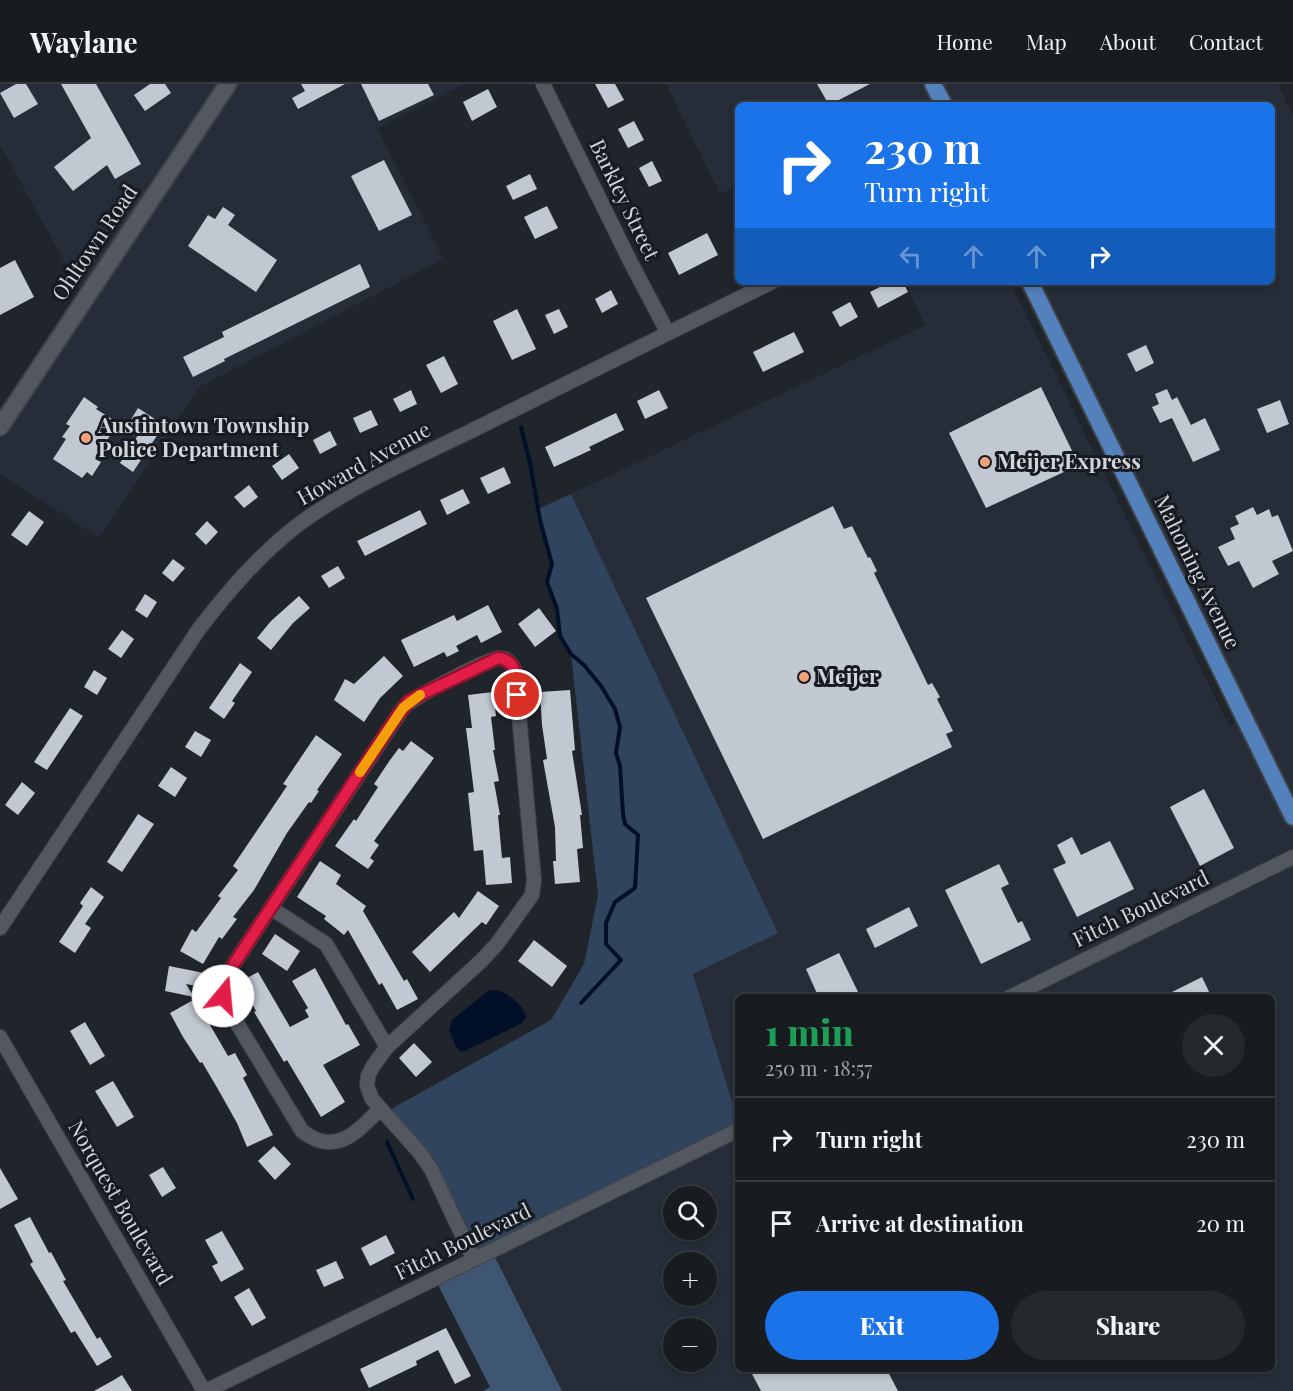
<!DOCTYPE html>
<meta charset="utf-8">
<style>
:root{--surface:#181c20;--page:#25292d;--text:#f1f3f6;--muted:#9fa1a5;--line:#363a3e;--accent:#1a73e8}
body{margin:0;font-family:"Playfair Display",serif;background:var(--page);color:var(--text);height:100vh;display:flex;flex-direction:column;font-size:22px;white-space:nowrap}
*{box-sizing:border-box;margin:0}
p{font-size:20px;color:var(--muted)}
.icon{flex:none;width:33px;height:33px;fill:none;stroke:currentColor;stroke-width:2;stroke-linecap:round;stroke-linejoin:round}
.map{position:relative;flex:1;overflow:hidden}
.drawer{position:absolute;left:735px;top:910px;width:540px;height:378px;display:flex;flex-direction:column;background:var(--surface);border-radius:9px;box-shadow:0 3px 9px #0003,0 0 0 2px var(--line)}
.drawer>*{flex:none}
.banner{position:absolute;left:735px;top:18px;width:540px;height:183px;border-radius:9px;box-shadow:0 3px 9px #0003,0 0 0 2px var(--line);background:#1a73e8;color:#fff;overflow:hidden}
.buttons{position:absolute;left:663px;top:1102px;display:grid;gap:12px}
.buttons a{display:grid;place-items:center;width:54px;height:54px;border-radius:50%;background:var(--surface);box-shadow:0 3px 9px #0003,0 0 0 2px var(--line);font-size:30px}
.pin{position:absolute;display:grid;place-items:center;width:51px;height:51px;color:#fff;margin:-26px;border:3px solid #fff;border-radius:50%;box-shadow:0 2px 6px #0007}
.me{position:absolute;width:66px;margin:-33px;rotate:17deg;stroke-linejoin:round;filter:drop-shadow(0 0 4px #0008)}
.turn{display:flex;align-items:center;gap:21px;height:126px;padding:0 30px;font-size:27px}
.turn .icon{width:78px;height:78px;stroke-width:2.5}
.turn b{display:block;font-size:42px;line-height:51px}
.lanes{display:flex;align-items:center;height:57px;padding:0 30px;background:#0003;justify-content:center;gap:30px;direction:ltr}
.lanes .off{opacity:.35}
.round{display:grid;place-items:center;flex:none;width:63px;height:63px;border-radius:32px;background:var(--page)}
.summary{display:flex;align-items:center;justify-content:space-between;height:102px;padding:0 30px}
h1{font-size:36px;font-weight:800;line-height:45px;color:#1e9e55}
.button{display:flex;gap:12px;margin-top:auto;padding:12px 30px}
.button a{flex:1;height:69px;border-radius:36px;background:var(--accent);color:#fff;font-size:24px;font-weight:800;line-height:69px;text-align:center}
.button a+a{background:var(--page);color:var(--text)}
ul{padding:0;list-style:none}
li{display:flex;align-items:center;gap:18px;height:84px;padding:0 30px;border-top:2px solid var(--line)}
li div{flex:1}
li b{display:block;font-size:22px}
li em{font-style:normal}
header{display:flex;align-items:center;gap:36px;box-sizing:border-box;height:84px;padding:0 30px;background:var(--surface);border-bottom:2px solid var(--line)}
header strong{font-size:28px}
nav{display:flex;gap:33px;margin-inline-start:auto;font-size:21px}
.map>svg:first-child{display:block}
</style>
<header>
<strong>Waylane</strong>
<nav><a>Home</a><a>Map</a><a>About</a><a>Contact</a></nav>
</header>
<div class="map">
<svg width="1293" height="1307" viewBox="0 0 1293 1307">
<rect width="100%" height="100%" fill="#20252b"/>
<g fill="#262d38" fill-rule="evenodd">
<path d="M0 0H464L377 44 443 175 199 303 99 454 0 389V343L85 215 0 61Z"/>
<path d="M666 0H1278L1293 31V1307H562L492 1167 738 1046V1286H1272V914H738V1037L693 890 778 849 571 410 926 241 904 198H1014L1011 200 1229 642 1244 635 1030 198H1272V21H738V101L720 110ZM674 1113H706V1146H674ZM674 1179H706V1212H674ZM674 1245H706V1278H674Z"/>
</g>
<path fill="#31445d" d="M571 410 778 849 693 890 738 1037V1046L474 1176 431 1085 384 1029 551 936 584 880 598 811 571 570 560 552 557 525 547 498 552 480 538 425Z"/>
<path fill="#3f5673" d="M492 1167 562 1307H483L490 1303 435 1195Z"/>
<path fill="#011028" d="M497 906C508 909 526 923 526 934L522 939 465 967H460L456 963 449 946 452 936 488 907Z"/>
<g fill="none" stroke-linecap="round" stroke-linejoin="round">
<g stroke="#011028" stroke-width="4">
<path d="M521 343 530 379 540 436 552 480 547 498 557 525 560 552 571 570 584 581 601 602 615 625 620 643 616 669 620 682 623 730 625 740 638 751 635 804 615 818 606 839V860L621 876 581 919"/>
<path d="M387 1058 413 1115"/>
</g>
</g>
<g fill="#c2c8d1">
<path d="M16 0H26L38 20 14 34 0 9Z"/>
<path d="M61 0H96L141 80 115 95 107 81 73 107 54 83 91 54Z"/>
<path d="M150 0H165L171 9 145 27 134 11Z"/>
<path d="M301 0H345L298 25 292 14 305 7Z"/>
<path d="M361 0H428L434 11 379 37Z"/>
<path d="M595 0H615L624 16 608 24Z"/>
<path d="M817 0H870L829 21Z"/>
<path d="M488 5 497 23 472 37 463 18Z"/>
<path d="M634 37 644 56 628 64 618 45Z"/>
<path d="M384 76 412 131 379 147 351 92Z"/>
<path d="M652 77 662 97 649 103 639 84Z"/>
<path d="M530 90 537 105 513 116 506 102Z"/>
<path d="M547 122 558 144 535 155 524 133Z"/>
<path d="M223 123 235 131 228 141 277 176 256 208 188 162 208 131 215 135Z"/>
<path d="M707 149 718 171 679 191 668 169Z"/>
<path d="M15 176 34 213 0 231V184Z"/>
<path d="M360 180 370 203 224 275 225 277 193 293 183 273 224 253 222 248Z"/>
<path d="M890 198H903L908 208 878 224 870 208Z"/>
<path d="M611 206 618 220 602 229 595 215Z"/>
<path d="M850 218 858 233 840 243 832 228Z"/>
<path d="M517 225 536 265 512 276 493 237Z"/>
<path d="M559 225 568 243 554 250 545 231Z"/>
<path d="M794 248 804 268 763 288 753 268Z"/>
<path d="M1146 261 1154 279 1136 288 1127 270Z"/>
<path d="M444 272 458 300 441 309 426 281Z"/>
<path d="M1041 303 1079 381 986 424 949 349Z"/>
<path d="M1167 305 1172 316 1177 313 1191 341 1205 334 1220 366 1193 378 1172 334 1160 339 1152 323 1159 320 1155 310Z"/>
<path d="M411 306 417 320 400 328 393 315Z"/>
<path d="M659 306 668 324 645 335 637 317Z"/>
<path d="M84 313 98 323 96 325 118 339 95 375 101 378 92 392 87 388 82 394 53 375 66 355 62 353 70 342 66 340Z"/>
<path d="M1280 316 1289 340 1267 349 1257 325Z"/>
<path d="M138 324 164 341 133 388 120 379 142 345 130 337Z"/>
<path d="M371 326 378 341 360 349 353 334Z"/>
<path d="M616 329 624 346 589 363 591 366 554 383 545 363Z"/>
<path d="M330 347 337 361 320 370 313 356Z"/>
<path d="M289 370 299 384 282 396 272 382Z"/>
<path d="M504 383 511 399 488 410 480 394Z"/>
<path d="M249 401 258 413 244 424 234 413Z"/>
<path d="M463 405 470 419 447 431 440 416Z"/>
<path d="M833 422 844 445 852 442 868 474 870 473 877 487 874 489 928 601 932 599 940 613 937 615 953 647 946 650 952 663 763 755 646 514Z"/>
<path d="M1253 423 1257 431 1269 425 1272 433 1278 431 1293 467 1272 477 1279 490 1253 504 1239 477 1228 482 1218 463 1235 455 1230 444 1239 440 1235 432Z"/>
<path d="M420 426 427 440 365 472 357 457Z"/>
<path d="M29 427 44 438 27 462 11 451Z"/>
<path d="M207 437 218 448 206 461 195 450Z"/>
<path d="M173 475 185 484 173 498 162 489Z"/>
<path d="M338 482 345 494 329 504 321 492Z"/>
<path d="M145 510 157 518 147 534 135 526Z"/>
<path d="M299 512 310 524 293 539 271 566 257 554 271 537Z"/>
<path d="M488 521 502 548 481 559 477 551 456 562 459 567 447 573 444 568 414 583 401 556 454 531 457 537Z"/>
<path d="M539 524 556 547 535 563 518 540Z"/>
<path d="M122 546 134 555 121 574 108 565Z"/>
<path d="M384 572 403 592 380 614 364 638 334 616 345 595 354 600Z"/>
<path d="M240 579 252 588 232 617 235 619 224 635 209 624Z"/>
<path d="M94 586 107 594 97 611 84 603Z"/>
<path d="M570 606 575 666 572 667 582 731H580L583 764 577 765 580 798 555 800 553 777H556L555 743 543 676 547 675 542 641 540 608Z"/>
<path d="M493 608 496 632 491 633 495 666H493L499 697 494 698 500 731H498L502 774 510 773 512 799 486 801 483 766 474 767 468 709 474 708 466 644H472L468 611Z"/>
<path d="M70 624 83 632 47 686 34 678Z"/>
<path d="M195 647 211 656 201 673 185 663Z"/>
<path d="M316 651 342 670 317 706 319 707 311 719 309 718 287 749 254 806 233 833 237 835 222 855 219 853 203 880 180 867 192 845 196 848 221 814 218 812 238 786 233 782 287 702 283 700Z"/>
<path d="M411 657 434 674 374 757 379 761 370 774 374 777 368 785 335 762 354 735 356 737 378 703 374 700 390 676 399 664 403 667Z"/>
<path d="M171 683 187 694 175 713 158 702Z"/>
<path d="M22 698 35 709 18 731 5 721Z"/>
<path d="M1204 705 1234 764 1200 782 1170 723Z"/>
<path d="M138 730 154 740 122 788 107 778Z"/>
<path d="M1072 753 1081 771 1110 757 1134 805 1077 833 1053 785 1066 779 1057 761Z"/>
<path d="M320 777 341 791 336 800 366 822 363 827 404 897 407 895 418 915 397 926 382 899 379 901 348 846 344 851 324 835 326 832 297 813Z"/>
<path d="M999 780 1009 800 1001 804 1018 839 1022 837 1031 856 981 880 945 806Z"/>
<path d="M91 803 104 813 85 840 91 844 75 869 59 858 83 822 80 819Z"/>
<path d="M478 807 499 822 486 841 482 838 430 888 412 868 454 828 459 834Z"/>
<path d="M909 823 918 842 875 864 866 845Z"/>
<path d="M275 850 300 867 287 887 262 870Z"/>
<path d="M534 856 567 882 552 903 518 877Z"/>
<path d="M839 869 861 914H819L806 885Z"/>
<path d="M169 882 204 889 202 903 186 900 194 913 165 907Z"/>
<path d="M315 884 346 941 348 940 360 961 323 981 345 1018 321 1033 287 976 284 978 254 928 256 927 240 898 258 888 290 943 309 933 305 926 308 924 292 897Z"/>
<path d="M1202 893 1212 914H1160Z"/>
<path d="M195 915 228 972 235 969 247 991 243 994 273 1051 247 1063 237 1039 219 1007 202 978 200 979 183 953 170 929Z"/>
<path d="M85 938 105 972 90 981 70 947Z"/>
<path d="M414 959 432 978 416 993 399 974Z"/>
<path d="M113 997 134 1033 117 1043 95 1007Z"/>
<path d="M274 1062 291 1080 275 1096 258 1077Z"/>
<path d="M163 1083 176 1104 162 1113 149 1091Z"/>
<path d="M0 1084 18 1115 0 1125Z"/>
<path d="M30 1133 49 1169 51 1168 66 1196 63 1197 97 1255 100 1253 112 1273 97 1282 75 1247 71 1249 30 1180 33 1178 14 1141Z"/>
<path d="M222 1147 244 1185 221 1198 212 1182 218 1179 205 1156Z"/>
<path d="M386 1151 395 1169 370 1182 361 1164Z"/>
<path d="M336 1177 344 1194 324 1203 316 1186Z"/>
<path d="M249 1204 266 1234 252 1242 234 1213Z"/>
<path d="M446 1244 471 1292 455 1300 438 1266 416 1277 417 1281 369 1304 360 1285Z"/>
<path d="M750 1286H887L898 1307H761Z"/>
<path d="M122 1291 132 1307H94L112 1297Z"/>
</g>
<g fill="none" stroke-linecap="round" stroke-linejoin="round">
<g stroke="#3e4247" stroke-width="16">
<g id="minor">
<path d="M543 0 631 179 668 249"/>
<path d="M271 824 326 860 387 963"/>
<path d="M0 844 199 545C229 506 260 470 299 440 352 401 416 374 475 345 574 295 673 247 772 198"/>
<path d="M1008 914 1293 773"/>
<path d="M0 953 204 1307"/>
<path d="M380 1025C356 1049 335 1073 302 1047L226 921 223 912 224 895 403 624C413 613 484 577 498 574 508 573 512 580 515 587L534 796 532 811 497 860 481 877 387 963 373 982 368 992 367 1002 372 1015 420 1069 431 1085 474 1176"/>
<path d="M206 1307 738 1046"/>
</g>
</g>
<g stroke="#3e4247" stroke-width="20">
<path id="tertiary" d="M0 343 228 0"/>
</g>
<g stroke="#3e4247" stroke-width="20">
<g id="primary">
<path d="M933 0 944 21"/>
<path d="M1030 198 1293 733"/>
</g>
</g>
<use href="#minor" stroke="#535860" stroke-width="14"/>
<use href="#tertiary" stroke="#535860" stroke-width="16"/>
<use href="#primary" stroke="#5281bc" stroke-width="16"/>
</g>
<g fill="none" stroke-linecap="round" stroke-linejoin="round">
<g stroke="#92132f" stroke-width="15">
<path id="route" d="M223 912 224 895 397 632 409 617 418 612 498 574C518 576 516 595 517 611"/>
</g>
<use href="#route" stroke="#e11d48" stroke-width="10"/>
<path stroke="#f59e0b" stroke-width="10" d="M360 688 403 624 420 611"/>
</g>
<g fill="#f1a17c" stroke="#171b21" stroke-width="2">
<circle cx="86" cy="354" r="6"/>
<circle cx="985" cy="378" r="6"/>
<circle cx="804" cy="593" r="6"/>
</g>
<g text-anchor="middle" stroke-width="6" stroke-linejoin="round" paint-order="stroke">
<g font-size="21" fill="#d2d5da" stroke="#171b21">
<text transform="translate(624 116) rotate(64)" y="7">Barkley Street</text>
<text transform="translate(95 159) rotate(-56)" y="7">Ohltown Road</text>
<text transform="translate(364 380) rotate(-29)" y="7">Howard Avenue</text>
<text transform="translate(1197 488) rotate(64)" y="7">Mahoning Avenue</text>
<text transform="translate(1141 825) rotate(-26)" y="7">Fitch Boulevard</text>
<text transform="translate(120 1119) rotate(60)" y="7">Norquest Boulevard</text>
<text transform="translate(463 1158) rotate(-26)" y="7">Fitch Boulevard</text>
</g>
<g font-size="21" font-weight="bold" fill="#d2d5da" stroke="#171b21" text-anchor="start">
<text x="98" y="349">Austintown Township<tspan x="98" dy="24">Police Department</tspan></text>
<text x="997" y="385">Meijer Express</text>
<text x="816" y="600">Meijer</text>
</g>
</g>
</svg>
<div class="buttons">
<a><svg class="icon" aria-label="search" viewBox="0 0 24 24"><circle cx="10" cy="10" r="6"/><path d="M15 15l6 6"/></svg></a>
<a>+</a>
<a>−</a>
</div>
<div class="pin" style="left:517px;top:611px;background:#d93025"><svg class="icon" aria-label="arrive" viewBox="0 0 24 24"><path d="M6 21V4h12l-3 4 3 4H6"/></svg></div>
<svg class="me" style="left:223px;top:912px" viewBox="-20 -20 40 40"><circle r="19" fill="#fff"/><path d="M0-13L10 11 0 6-10 11z" fill="#e11d48"/></svg>
<div class="banner">
<div class="turn"><svg class="icon" aria-label="right" viewBox="0 0 24 24"><path d="M7 20v-9h11M14 6l5 5-5 5"/></svg><div><b>230 m</b>Turn right</div></div>
<div class="lanes"><svg class="icon off" aria-label="left" viewBox="0 0 24 24"><path d="M17 20v-9H6M10 6l-5 5 5 5"/></svg><svg class="icon off" aria-label="ahead" viewBox="0 0 24 24"><path d="M12 20V5M6 11l6-6 6 6"/></svg><svg class="icon off" aria-label="ahead" viewBox="0 0 24 24"><path d="M12 20V5M6 11l6-6 6 6"/></svg><svg class="icon" aria-label="right" viewBox="0 0 24 24"><path d="M7 20v-9h11M14 6l5 5-5 5"/></svg></div>
</div>
<section class="drawer">
<div class="summary"><div><h1>1 min</h1><p>250 m · 18:57</p></div><a class="round"><svg class="icon" aria-label="close" viewBox="0 0 24 24"><path d="M6 6l12 12M18 6L6 18"/></svg></a></div>
<ul>
<li><svg class="icon" aria-label="right" viewBox="0 0 24 24"><path d="M7 20v-9h11M14 6l5 5-5 5"/></svg><div><b>Turn right</b></div><em>230 m</em></li>
<li><svg class="icon" aria-label="arrive" viewBox="0 0 24 24"><path d="M6 21V4h12l-3 4 3 4H6"/></svg><div><b>Arrive at destination</b></div><em>20 m</em></li>
</ul>
<div class="button"><a>Exit</a><a>Share</a></div>
</section>
</div>
